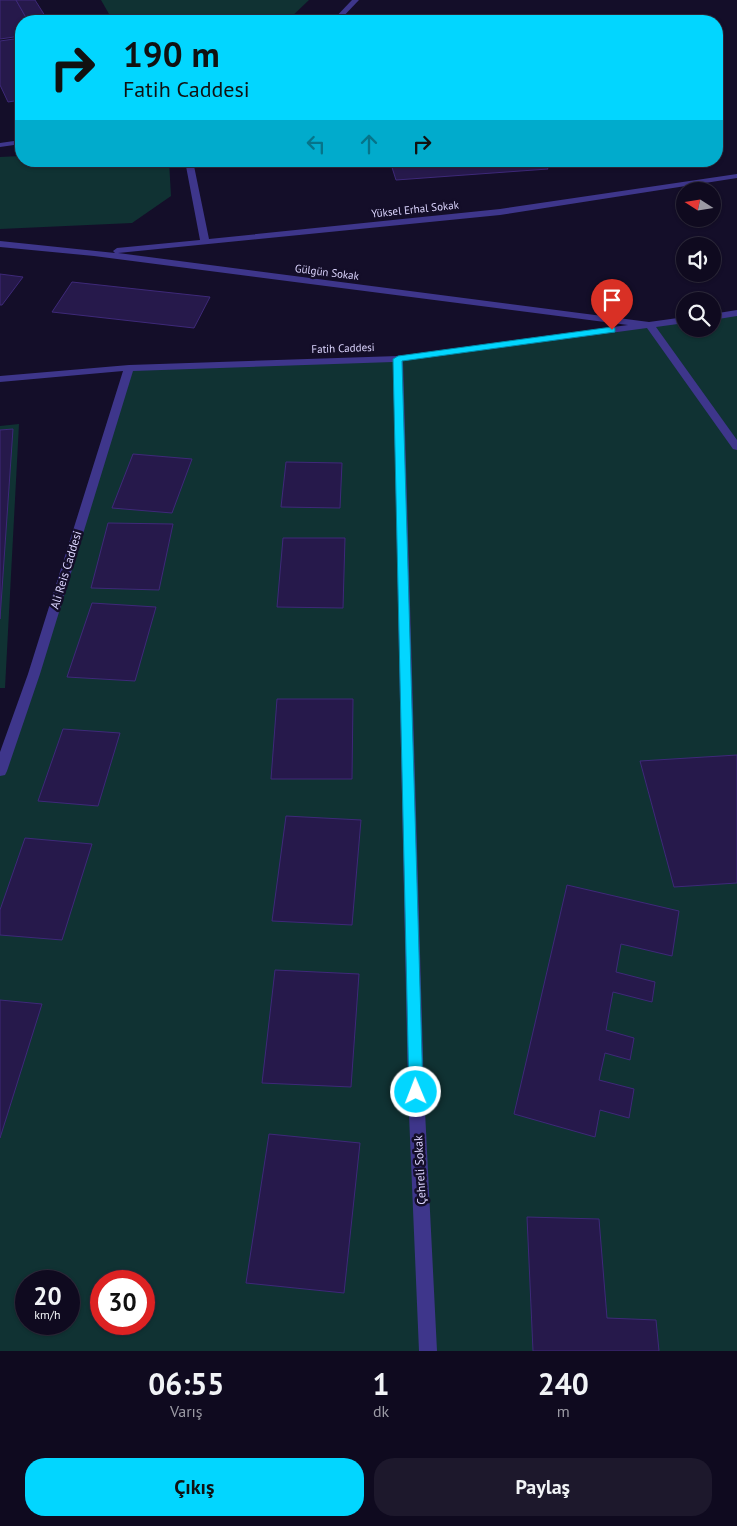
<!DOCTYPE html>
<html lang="tr">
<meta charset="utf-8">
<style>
:root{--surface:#0f0a1f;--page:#1d182c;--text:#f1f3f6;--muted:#9b9aa4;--line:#2f2b3d;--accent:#02d6ff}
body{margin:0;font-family:"PT Sans",sans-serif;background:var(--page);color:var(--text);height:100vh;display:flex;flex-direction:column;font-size:19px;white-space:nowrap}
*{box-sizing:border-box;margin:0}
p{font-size:16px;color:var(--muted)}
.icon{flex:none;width:28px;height:28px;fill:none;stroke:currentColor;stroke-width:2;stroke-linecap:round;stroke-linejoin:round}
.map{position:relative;height:1351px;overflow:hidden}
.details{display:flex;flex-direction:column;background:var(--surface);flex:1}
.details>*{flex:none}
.hud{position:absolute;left:15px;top:15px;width:708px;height:152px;border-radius:20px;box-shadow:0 1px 4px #0004,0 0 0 1px var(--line);background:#02d6ff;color:#111;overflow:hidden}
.needle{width:32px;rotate:282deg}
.controls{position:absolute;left:676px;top:182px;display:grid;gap:10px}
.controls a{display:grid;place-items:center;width:45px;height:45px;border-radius:50%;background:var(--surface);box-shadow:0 1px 4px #0004,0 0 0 1px var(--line);font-size:25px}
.speed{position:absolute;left:15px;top:1270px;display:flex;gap:10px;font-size:25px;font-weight:700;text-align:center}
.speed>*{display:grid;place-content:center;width:65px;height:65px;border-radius:50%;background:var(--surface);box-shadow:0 1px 4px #0004,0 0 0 1px var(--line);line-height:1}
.speed small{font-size:12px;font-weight:400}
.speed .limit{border:8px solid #d22;background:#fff;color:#111}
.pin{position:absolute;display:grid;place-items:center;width:42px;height:42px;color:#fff;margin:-51px -21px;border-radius:50% 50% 50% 0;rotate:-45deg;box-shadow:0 0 5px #0007}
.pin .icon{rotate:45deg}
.me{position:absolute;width:55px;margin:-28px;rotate:359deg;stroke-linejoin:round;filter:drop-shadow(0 0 4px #0008)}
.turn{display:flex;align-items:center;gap:18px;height:105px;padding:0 25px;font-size:22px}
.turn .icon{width:65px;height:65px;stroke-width:2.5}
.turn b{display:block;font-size:35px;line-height:42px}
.lanes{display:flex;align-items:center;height:48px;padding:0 25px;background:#0003;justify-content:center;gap:25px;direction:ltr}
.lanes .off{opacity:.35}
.eta{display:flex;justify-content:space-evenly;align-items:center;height:85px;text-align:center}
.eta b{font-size:30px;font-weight:700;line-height:35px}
.cta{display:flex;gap:10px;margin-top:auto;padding:10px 25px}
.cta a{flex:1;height:58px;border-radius:20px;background:var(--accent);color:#111;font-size:20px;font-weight:700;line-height:58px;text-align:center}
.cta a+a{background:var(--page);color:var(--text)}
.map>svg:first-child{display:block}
</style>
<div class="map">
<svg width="737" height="1351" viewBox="0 0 737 1351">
<rect width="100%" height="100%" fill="#140e29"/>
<g fill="#103233" fill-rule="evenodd">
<path d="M101 0H309L287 21H113Z"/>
<path d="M21 156V161H169L171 196 132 223 0 229V157Z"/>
<path d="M737 313V1351H0V771L129 368 398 359 685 320V329H712L713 317ZM26 1281H69V1324H26ZM101 1281H144V1324H101Z"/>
<path d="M19 424 5 688H0V426Z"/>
</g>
<g fill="#26194b" stroke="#3e2979">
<path d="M0 0H16L28 21H21V36L0 39Z"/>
<path d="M16 0H35L47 19 28 21Z"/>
<path d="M21 38V100L8 102 0 85V41Z"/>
<path d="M390 161H544L548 169 396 180Z"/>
<path d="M0 274 23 277 2 305H0Z"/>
<path d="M72 282 210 297 194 328 52 312Z"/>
<path d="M13 429 0 619V430Z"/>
<path d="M133 454 192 459 172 513 112 508Z"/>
<path d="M286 462 342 463 340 508 281 507Z"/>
<path d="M108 523 173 524 159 590 91 588Z"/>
<path d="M283 538H345L343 608 277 607Z"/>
<path d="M92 603 156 607 135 681 67 677Z"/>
<path d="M277 699H353L352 779H271Z"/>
<path d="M63 729 120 733 98 806 38 801Z"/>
<path d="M737 755V883L674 887 640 761Z"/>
<path d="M286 816 361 820 352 925 272 921Z"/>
<path d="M25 838 92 844 62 940 0 935V910Z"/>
<path d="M567 885 679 911 672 956 621 944 616 972 655 982 652 1002 613 992 606 1030 634 1038 630 1060 605 1053 599 1080 634 1089 629 1118 600 1110 595 1137 514 1114Z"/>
<path d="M275 970 359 974 351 1087 262 1083Z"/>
<path d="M0 1000 42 1004 0 1138Z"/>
<path d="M269 1134 360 1143 344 1293 246 1283Z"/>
<path d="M527 1217 599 1219 607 1318 656 1320 659 1351H533Z"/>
</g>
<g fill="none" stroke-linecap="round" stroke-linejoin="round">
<g fill="#3e368b" fill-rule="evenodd">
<path d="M352 0H359L339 21H332Z"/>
<path d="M21 140V144L0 147V143Z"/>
<path d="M185 161H193L209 239 500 209 737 174V178L500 215 118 253 649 322 685 317V323L656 327 737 440V450L733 449 647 328 403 361 424 1091 437 1351H419L408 1091 393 362 133 371 40 674 7 771 5 775 0 776V752L28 674 123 371 0 382V376L129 365 398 356 628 325 94 256 0 247V241L115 253 113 251 117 248 200 240Z"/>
<path d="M737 310V316L712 320V314Z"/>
</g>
</g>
<path fill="#02d6ff" stroke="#018ba6" d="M612 327 615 328V332L402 361 423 1092 421 1096 416 1098 411 1096 409 1092 393 359 398 356Z"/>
<g text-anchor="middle" stroke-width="5" stroke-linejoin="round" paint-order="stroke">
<g font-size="11" fill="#ddd6ff" stroke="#140e29">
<text transform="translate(415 209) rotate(-6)" y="4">Yüksel Erhal Sokak</text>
<text transform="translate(327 272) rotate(7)" y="4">Gülgün Sokak</text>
<text transform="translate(343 348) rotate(-2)" y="4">Fatih Caddesi</text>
</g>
<g font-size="12" fill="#ddd6ff" stroke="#140e29">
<text transform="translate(66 570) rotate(-73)" y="4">Ali Reis Caddesi</text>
<text transform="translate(420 1170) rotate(-93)" y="4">Çehreli Sokak</text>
</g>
</g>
</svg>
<div class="controls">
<a><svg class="needle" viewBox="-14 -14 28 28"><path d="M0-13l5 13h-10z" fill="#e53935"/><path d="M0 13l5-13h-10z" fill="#9b9aa4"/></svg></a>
<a><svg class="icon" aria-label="sound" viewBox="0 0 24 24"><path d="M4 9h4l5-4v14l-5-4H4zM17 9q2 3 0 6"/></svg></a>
<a><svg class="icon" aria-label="search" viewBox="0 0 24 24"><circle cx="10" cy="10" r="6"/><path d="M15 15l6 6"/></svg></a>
</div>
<div class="speed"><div>20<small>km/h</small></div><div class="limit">30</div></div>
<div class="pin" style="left:612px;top:330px;background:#d93025"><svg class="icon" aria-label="arrive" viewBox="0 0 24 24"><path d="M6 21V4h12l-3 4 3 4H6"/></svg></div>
<svg class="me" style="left:416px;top:1092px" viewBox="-20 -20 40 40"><circle r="17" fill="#02d6ff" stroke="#fff" stroke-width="3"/><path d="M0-11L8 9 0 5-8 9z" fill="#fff"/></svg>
<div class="hud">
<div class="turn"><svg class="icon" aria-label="right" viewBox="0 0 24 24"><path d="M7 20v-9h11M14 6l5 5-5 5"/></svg><div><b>190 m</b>Fatih Caddesi</div></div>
<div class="lanes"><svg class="icon off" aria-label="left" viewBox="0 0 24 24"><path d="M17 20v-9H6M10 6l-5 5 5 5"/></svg><svg class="icon off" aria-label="ahead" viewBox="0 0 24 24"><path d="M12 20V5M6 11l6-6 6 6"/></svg><svg class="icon" aria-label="right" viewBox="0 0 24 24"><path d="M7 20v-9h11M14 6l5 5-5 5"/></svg></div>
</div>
</div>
<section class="details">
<div class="eta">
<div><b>06:55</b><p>Varış</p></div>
<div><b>1</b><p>dk</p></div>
<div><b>240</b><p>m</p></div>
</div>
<div class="cta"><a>Çıkış</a><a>Paylaş</a></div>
</section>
